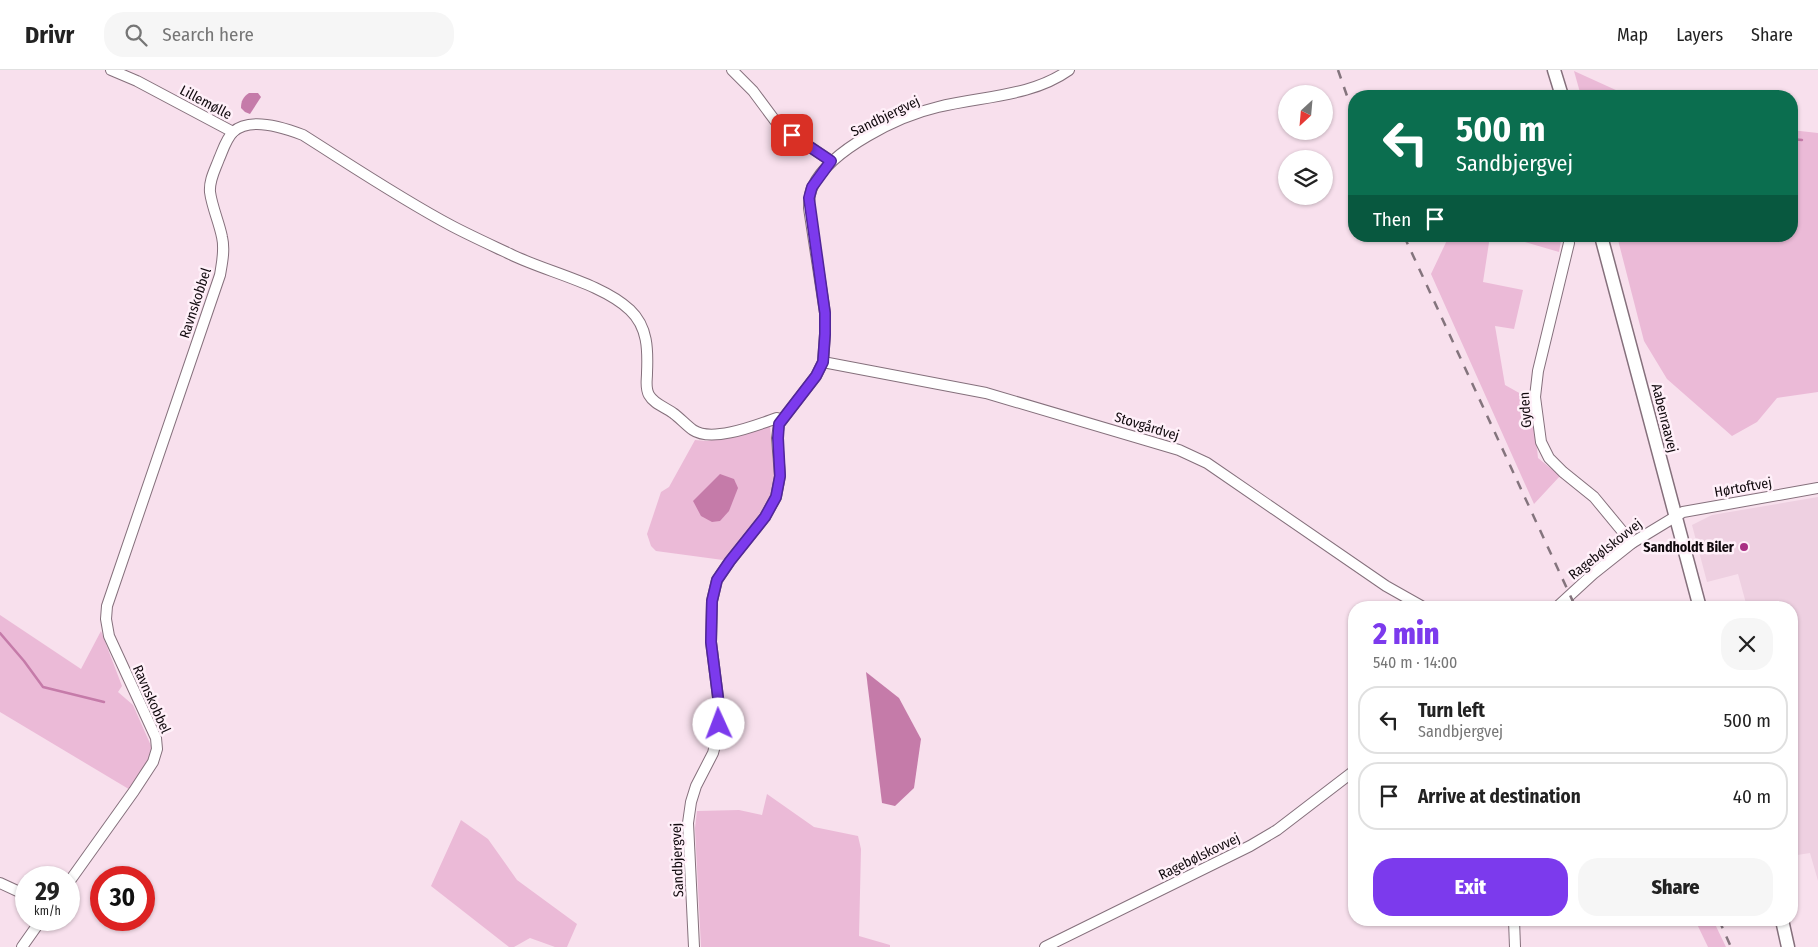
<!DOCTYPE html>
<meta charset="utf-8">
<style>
:root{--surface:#fff;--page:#f6f6f6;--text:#222;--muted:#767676;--line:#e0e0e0;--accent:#7c3aed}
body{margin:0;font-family:"Fira Sans Condensed",sans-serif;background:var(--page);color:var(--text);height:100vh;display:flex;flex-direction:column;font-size:19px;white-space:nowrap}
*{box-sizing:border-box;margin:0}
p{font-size:16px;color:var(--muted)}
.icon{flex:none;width:28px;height:28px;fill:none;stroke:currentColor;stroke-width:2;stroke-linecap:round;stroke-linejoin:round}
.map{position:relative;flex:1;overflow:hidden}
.details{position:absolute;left:1348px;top:531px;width:450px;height:325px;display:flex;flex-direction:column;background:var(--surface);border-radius:20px;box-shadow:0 1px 4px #0004}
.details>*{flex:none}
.top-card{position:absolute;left:1348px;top:20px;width:450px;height:152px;border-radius:20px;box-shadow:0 1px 4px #0004;background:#0b6e4f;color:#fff;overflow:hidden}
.needle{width:32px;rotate:206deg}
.fabs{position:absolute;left:1278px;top:15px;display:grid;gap:10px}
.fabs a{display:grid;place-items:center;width:55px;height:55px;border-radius:50%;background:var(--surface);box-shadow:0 1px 4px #0004;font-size:25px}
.speed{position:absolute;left:15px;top:796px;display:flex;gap:10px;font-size:25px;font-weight:700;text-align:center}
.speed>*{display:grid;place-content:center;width:65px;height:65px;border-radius:50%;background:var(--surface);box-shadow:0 1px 4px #0004;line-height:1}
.speed small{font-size:12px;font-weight:400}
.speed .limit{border:8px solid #d22;background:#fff;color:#111}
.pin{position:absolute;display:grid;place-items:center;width:42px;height:42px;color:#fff;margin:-21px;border-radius:10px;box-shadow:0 2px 8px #0006}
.me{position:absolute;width:55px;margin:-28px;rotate:358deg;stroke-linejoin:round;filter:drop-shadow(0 0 4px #0008)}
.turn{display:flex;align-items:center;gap:18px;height:105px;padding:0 25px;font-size:22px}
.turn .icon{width:65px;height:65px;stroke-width:2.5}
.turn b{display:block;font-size:35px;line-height:42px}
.then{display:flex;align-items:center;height:48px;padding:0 25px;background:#0003;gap:10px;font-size:19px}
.round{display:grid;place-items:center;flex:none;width:52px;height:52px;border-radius:20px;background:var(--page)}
.summary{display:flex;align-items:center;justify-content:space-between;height:85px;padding:0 25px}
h1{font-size:30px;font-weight:800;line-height:38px;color:var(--accent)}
.action{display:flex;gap:10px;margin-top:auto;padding:10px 25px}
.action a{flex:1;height:58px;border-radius:20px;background:var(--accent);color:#fff;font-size:20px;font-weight:800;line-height:58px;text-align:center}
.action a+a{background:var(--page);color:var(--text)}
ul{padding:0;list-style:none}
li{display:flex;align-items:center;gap:15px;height:68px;margin:0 10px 8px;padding:0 15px;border:2px solid var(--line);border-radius:20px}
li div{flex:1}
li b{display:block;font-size:19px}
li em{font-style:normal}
header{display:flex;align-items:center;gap:30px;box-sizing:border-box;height:70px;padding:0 25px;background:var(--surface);border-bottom:1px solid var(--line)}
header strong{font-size:24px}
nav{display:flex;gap:28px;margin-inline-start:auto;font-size:18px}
.search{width:350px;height:45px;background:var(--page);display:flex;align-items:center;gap:12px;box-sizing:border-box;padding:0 18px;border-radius:20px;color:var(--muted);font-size:19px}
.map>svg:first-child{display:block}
</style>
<header>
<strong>Drivr</strong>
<div class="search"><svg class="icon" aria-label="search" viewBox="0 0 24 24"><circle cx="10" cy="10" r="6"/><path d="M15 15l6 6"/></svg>Search here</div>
<nav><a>Map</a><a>Layers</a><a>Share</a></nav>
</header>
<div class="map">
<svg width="1818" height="877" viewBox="0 0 1818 877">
<rect width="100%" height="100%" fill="#f8e0ed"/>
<path fill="#eed0e1" d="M1818 427V811L1810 783 1791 786V538L1747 537 1738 504 1707 512 1692 455 1712 445Z"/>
<g fill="#ebbad7">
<path d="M1574 1 1629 26H1581Z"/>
<path d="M1791 60 1818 63V322L1777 328 1757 352 1732 366 1667 309 1644 271 1617 166H1791Z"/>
<path d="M1449 166H1490L1483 212 1523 220 1514 259 1495 256 1505 315 1532 330 1538 388 1560 406 1534 434 1431 204Z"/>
<path d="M1505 166H1562L1559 182Z"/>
<path d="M770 356 775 414 768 436 752 458 723 490 656 481 651 476 647 464 661 422 669 417 695 370 707 371Z"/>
<path d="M0 545 81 599 101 561 122 616 118 622 133 635 152 678 148 699 132 721 0 642Z"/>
<path d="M767 724 814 757 858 766 861 779 859 866 890 875V877H701L695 758 697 741 739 740 762 745Z"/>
<path d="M461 750 488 769 517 810 577 854 567 877H555L530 868 514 877H509L431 816Z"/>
<path d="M1695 850H1713L1726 877H1708Z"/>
</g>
<g fill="#c57ba9">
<path d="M249 23H258L261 27 250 44 245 42 241 38C241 31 243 27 249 23Z"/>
<path d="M720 404 734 409 738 418 729 441 720 451 712 452 701 446 693 431Z"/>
<path d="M866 602 899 628 921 669 914 718 895 736 882 733Z"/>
</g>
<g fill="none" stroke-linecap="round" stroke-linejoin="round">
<g stroke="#c57ba9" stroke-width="2.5">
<path d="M1791 69 1802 70"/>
<path d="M0 563 24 591 43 617 104 632"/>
</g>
<g stroke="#85707c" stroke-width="12">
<g id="minor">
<path d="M111 0 137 11 233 62"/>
<path d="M732 0 753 21 779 56 831 91"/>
<path d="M1569 173 1538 301 1535 327 1541 372 1549 388 1563 402 1594 427 1632 473"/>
<path d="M823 292 986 323 1179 380 1207 393 1386 516 1425 538"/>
<path d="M1556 538 1593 504 1632 473 1683 442 1818 418"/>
<path d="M69 812 134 721 153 692 157 679 156 668 109 566 106 549 107 536 220 205C222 193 225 180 222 167 219 152 212 137 210 122 209 110 215 100 219 89 223 80 226 69 233 62 250 46 285 58 303 65 352 96 401 129 452 156 471 166 491 175 510 184 546 202 601 213 630 240 648 257 648 280 647 303 647 311 645 318 649 325 654 334 665 337 673 343 680 348 686 355 693 360 712 373 757 355 777 348L781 349"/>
<path d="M0 813 26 825"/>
<path d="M1514 850 1515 877"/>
<path d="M22 877 41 850"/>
<path d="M694 877 688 753 691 732 696 716 713 683 718 664 720 643 711 572 712 531 717 510 730 491 765 447 776 427 780 406 777 368 779 354 816 306 823 292 825 264V243L809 138C809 131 809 123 813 116 831 79 899 46 938 37 982 26 1031 27 1069 0"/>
<path d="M1045 877 1250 776 1277 760 1354 701"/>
</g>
</g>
<g stroke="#85707c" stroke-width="15">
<g id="major">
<path d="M1554 0 1562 26"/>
<path d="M1601 166 1700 538"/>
<path d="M1782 850 1788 877"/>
</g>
</g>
<use href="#minor" stroke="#fff" stroke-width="10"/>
<use href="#major" stroke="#fff" stroke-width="12"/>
<g stroke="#84747d" stroke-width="2.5" stroke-dasharray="9 9" stroke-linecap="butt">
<path d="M1338 0 1354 46"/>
<path d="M1404 166 1576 538"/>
<path d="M1719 850 1731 877"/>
</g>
</g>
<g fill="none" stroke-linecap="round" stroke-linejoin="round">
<g stroke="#51269a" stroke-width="12">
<path id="route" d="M719 654 720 643 711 572 712 531 717 510 730 491 765 447 776 427 780 406 778 368 779 354 816 306 823 292 825 264V243L809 128 812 117 831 91 792 65"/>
</g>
<use href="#route" stroke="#7c3aed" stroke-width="9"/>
</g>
<circle fill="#a92f84" stroke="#fff0f9" stroke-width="2" cx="1744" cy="477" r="5"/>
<g text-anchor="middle" stroke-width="5" stroke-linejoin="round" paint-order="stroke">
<g font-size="14" fill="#10090d" stroke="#fff0f9">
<text transform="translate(206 32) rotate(28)" y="5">Lillemølle</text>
<text transform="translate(885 46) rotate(-26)" y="5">Sandbjergvej</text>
<text transform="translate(195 233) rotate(-72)" y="5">Ravnskobbel</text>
<text transform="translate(1525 340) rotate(-94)" y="5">Gyden</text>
<text transform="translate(1665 348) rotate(76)" y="5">Aabenraavej</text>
<text transform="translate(1147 356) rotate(17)" y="5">Stovgårdvej</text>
<text transform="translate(1743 417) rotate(-10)" y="5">Hørtoftvej</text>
<text transform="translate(1605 479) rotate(-38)" y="5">Ragebølskovvej</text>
<text transform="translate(152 629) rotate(66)" y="5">Ravnskobbel</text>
<text transform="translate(1199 786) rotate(-26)" y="5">Ragebølskovvej</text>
<text transform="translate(677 790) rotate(-92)" y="5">Sandbjergvej</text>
</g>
<g font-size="14" font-weight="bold" fill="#10090d" stroke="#fff0f9" text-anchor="end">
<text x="1734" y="482">Sandholdt Biler</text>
</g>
</g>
</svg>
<div class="fabs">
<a><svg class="needle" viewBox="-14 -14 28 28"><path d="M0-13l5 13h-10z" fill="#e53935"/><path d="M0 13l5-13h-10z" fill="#767676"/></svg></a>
<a><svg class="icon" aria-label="layers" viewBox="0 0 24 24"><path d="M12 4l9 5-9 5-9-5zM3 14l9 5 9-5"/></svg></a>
</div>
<div class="speed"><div>29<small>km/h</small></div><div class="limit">30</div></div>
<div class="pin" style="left:792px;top:65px;background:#d93025"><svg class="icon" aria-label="arrive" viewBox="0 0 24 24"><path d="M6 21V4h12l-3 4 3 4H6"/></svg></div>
<svg class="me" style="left:719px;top:654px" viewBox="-20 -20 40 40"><circle r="19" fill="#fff"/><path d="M0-13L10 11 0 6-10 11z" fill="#7c3aed"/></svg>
<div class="top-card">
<div class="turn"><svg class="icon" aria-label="left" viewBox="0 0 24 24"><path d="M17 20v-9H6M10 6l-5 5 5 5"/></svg><div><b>500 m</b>Sandbjergvej</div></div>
<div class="then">Then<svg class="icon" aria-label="arrive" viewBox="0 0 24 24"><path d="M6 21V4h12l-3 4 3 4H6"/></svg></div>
</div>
<section class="details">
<div class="summary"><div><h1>2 min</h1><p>540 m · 14:00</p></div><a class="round"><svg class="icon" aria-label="close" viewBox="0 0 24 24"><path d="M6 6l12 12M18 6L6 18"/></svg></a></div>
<ul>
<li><svg class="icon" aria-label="left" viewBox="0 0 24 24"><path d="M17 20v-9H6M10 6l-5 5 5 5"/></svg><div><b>Turn left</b><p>Sandbjergvej</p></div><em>500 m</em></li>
<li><svg class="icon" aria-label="arrive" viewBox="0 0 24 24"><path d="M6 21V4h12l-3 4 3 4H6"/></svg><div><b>Arrive at destination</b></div><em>40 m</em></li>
</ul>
<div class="action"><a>Exit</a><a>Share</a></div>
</section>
</div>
